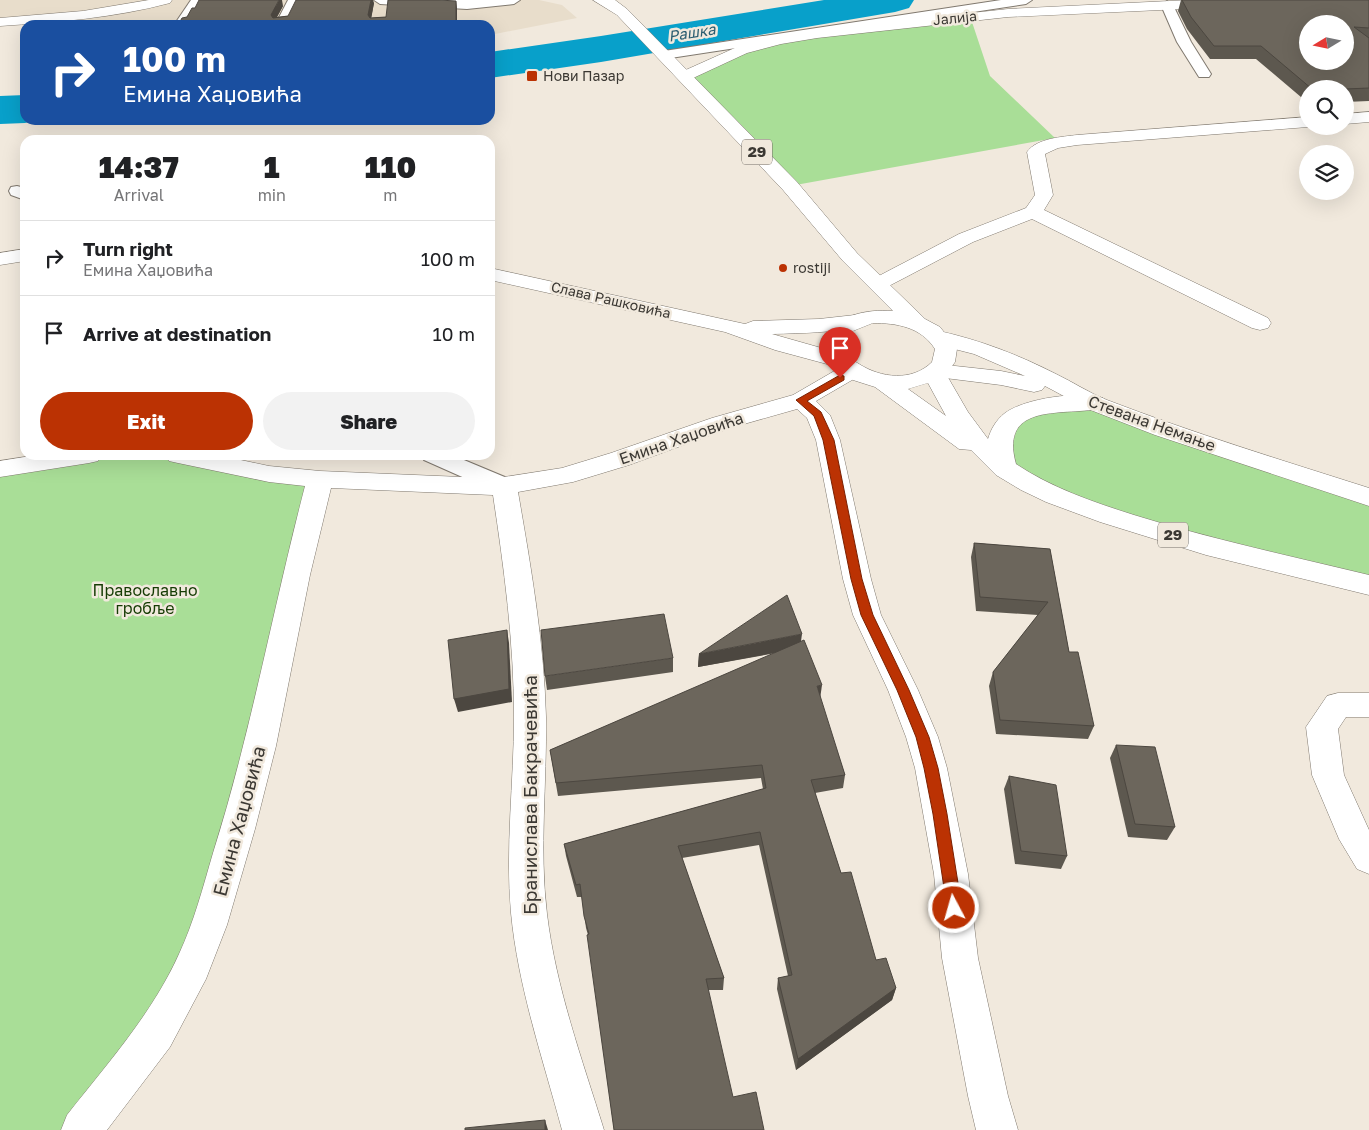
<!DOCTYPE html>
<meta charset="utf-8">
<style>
:root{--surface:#fff;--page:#f2f2f2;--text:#202124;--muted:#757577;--line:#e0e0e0;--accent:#bb3203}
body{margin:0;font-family:"Golos Text",sans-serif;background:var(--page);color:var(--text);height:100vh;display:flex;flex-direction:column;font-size:19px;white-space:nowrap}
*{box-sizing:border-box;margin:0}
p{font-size:16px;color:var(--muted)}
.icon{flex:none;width:28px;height:28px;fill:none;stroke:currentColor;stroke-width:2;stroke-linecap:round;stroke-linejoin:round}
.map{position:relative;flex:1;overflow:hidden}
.panel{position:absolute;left:20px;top:135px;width:475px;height:325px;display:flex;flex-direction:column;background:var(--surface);border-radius:15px;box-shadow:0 5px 20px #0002}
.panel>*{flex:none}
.hud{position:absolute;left:20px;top:20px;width:475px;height:105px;border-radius:15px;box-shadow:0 5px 20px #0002;background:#1a4fa0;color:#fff;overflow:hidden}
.needle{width:32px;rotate:260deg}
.tools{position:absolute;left:1299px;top:15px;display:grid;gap:10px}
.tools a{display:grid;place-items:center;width:55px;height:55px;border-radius:50%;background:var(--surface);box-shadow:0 5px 20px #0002;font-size:25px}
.pin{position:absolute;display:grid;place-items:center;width:42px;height:42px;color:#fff;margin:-51px -21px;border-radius:50% 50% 50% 0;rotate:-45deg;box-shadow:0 0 5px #0007}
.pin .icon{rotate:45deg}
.me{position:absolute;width:55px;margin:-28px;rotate:354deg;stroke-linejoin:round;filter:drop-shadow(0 0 4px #0008)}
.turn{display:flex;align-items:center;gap:18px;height:105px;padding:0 20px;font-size:22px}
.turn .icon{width:65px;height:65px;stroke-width:2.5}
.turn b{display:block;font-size:35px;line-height:42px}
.eta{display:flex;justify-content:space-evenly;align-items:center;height:85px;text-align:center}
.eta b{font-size:30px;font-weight:800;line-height:35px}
.action{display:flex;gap:10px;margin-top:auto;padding:10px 20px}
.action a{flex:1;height:58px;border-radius:30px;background:var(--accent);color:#fff;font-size:20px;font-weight:800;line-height:58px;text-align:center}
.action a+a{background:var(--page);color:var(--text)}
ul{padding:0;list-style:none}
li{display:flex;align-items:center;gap:15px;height:75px;padding:0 20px;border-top:1px solid var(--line)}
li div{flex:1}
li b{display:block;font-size:19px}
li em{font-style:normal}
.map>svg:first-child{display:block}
</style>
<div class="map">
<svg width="1369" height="1130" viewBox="0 0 1369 1130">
<rect width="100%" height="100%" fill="#f1e9dd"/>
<path fill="#e8ddcb" d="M0 0H539L562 5 577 18 490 35V25H72L76 17 0 22Z"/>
<g fill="#a9de97">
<path d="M970 16 990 76 1055 138 790 186 685 76 760 45Z"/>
<path d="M1095 403 1369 497V585L1171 535 1005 469 1021 414Z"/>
<path d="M89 455H178L320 479 209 925 82 1130H0V469Z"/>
</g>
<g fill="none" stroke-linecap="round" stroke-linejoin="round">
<g fill="#08a0ca" fill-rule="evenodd">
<path d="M824 0H914L909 8 895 12 601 62 490 78V52L601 36Z"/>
<path d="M25 95V120H36L25 123 0 124V96Z"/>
</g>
<g stroke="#80796f" stroke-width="2">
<g id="lane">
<path d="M191 0H203L188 25H174Z"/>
<path d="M288 0H300L289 25H275Z"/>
<path d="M374 0H520L514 4 467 9 380 4Z"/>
<path d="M1001 0H1032L1026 4 664 59 657 55 664 51Z"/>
<path d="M1167 1 1173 5 1191 42 1211 74 1209 77H1199L1177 42 1161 5Z"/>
<path d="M17 186 25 188V200L11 195 9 191 11 187Z"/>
<path d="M421 455H452L512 480 516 486 512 492 504 494 496 492 424 460Z"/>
</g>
</g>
<g stroke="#80796f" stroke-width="1">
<g id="street">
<path d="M149 0H172L170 3C114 18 58 22 0 26V18L83 11Z"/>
<path d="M1190 0H1240L1233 4 1182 9 1008 17 817 38 781 44 747 53 691 79H679L677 76 679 73 737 47 780 36 817 30 1008 9Z"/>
<path d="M1369 112V122L1345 124V114Z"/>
<path d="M1308 117V126H1311L1308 127 1077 145 1058 148 1045 154 1053 195 1044 210 1268 318 1271 323 1268 328 1260 330 1252 328 1032 219 973 242 885 288 878 290 871 288 868 284 871 280 959 234 1026 208 1035 195 1027 152C1037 138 1062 137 1077 135Z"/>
<path d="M851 364 859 366 862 371 859 376 816 401 830 415 840 440 871 579 881 615 918 690 938 737 947 768 968 874 978 958 1008 1096 1018 1130H976L968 1096 942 958 934 874 915 768 906 737 888 690 853 615 843 579 816 440 807 418 797 409 730 428 629 465 573 482 518 492C531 567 544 642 546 717 547 783 539 849 547 914 556 988 582 1059 604 1130H562C543 1059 518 987 511 913 505 848 514 782 514 717 514 642 504 568 493 495L331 488 310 575 276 746 255 829 227 925 206 979 170 1047 107 1130H61L67 1115C107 1064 152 1014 179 954 194 922 203 887 213 853 251 733 273 608 305 486L269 482 178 463 169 461 166 455H217L269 466 320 471 462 477H504L562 468 611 453 712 418 793 395 843 366Z"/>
<path d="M37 455H101L98 461 89 463 0 477V461Z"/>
<path d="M1338 693H1369V717H1346L1338 729 1344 775 1369 830V874L1357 869 1339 839 1312 775 1306 727 1327 696Z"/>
</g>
</g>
<g stroke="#80796f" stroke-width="1">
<g id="secondary">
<path d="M25 249V261L0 265V253Z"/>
<path d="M490 268 745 324 753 321 819 319 855 315 863 316 866 321 863 326C833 333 803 333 772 334L846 355 849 360 846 365 838 367 775 350 725 332 490 280Z"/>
<path d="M939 331C980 340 1019 355 1056 374 1073 382 1089 393 1107 400 1193 433 1281 460 1369 488V506L1155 435 1088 409 1045 386 1042 390 1034 392 1001 385 929 376 926 371 929 366 937 364 1001 371 1025 376 974 354 931 343 928 338 931 333Z"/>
</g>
</g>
<g stroke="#80796f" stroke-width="1">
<path id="primary" d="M593 0H615L627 9 797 182 857 253 925 319 940 327 957 349 955 362 946 374 968 412 988 439C991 429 996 420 1005 413 1026 398 1078 391 1103 398L1107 403 1103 408C1067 417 998 400 1016 464 1052 488 1093 502 1134 515 1211 539 1290 556 1369 575V595L1206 555 1100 522 1046 502 1021 490 996 475 971 450 959 449 875 387 853 380 836 369 823 351 822 338C838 315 866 309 893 311L843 261 783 190 617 15ZM873 323C897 323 921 327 935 349L932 362C912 382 881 378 859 364 854 361 847 357 845 351 844 348 845 342 845 339L853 331ZM928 383 946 416 908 389Z"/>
</g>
<use href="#lane" fill="#fff" fill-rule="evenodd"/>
<use href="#street" fill="#fff" fill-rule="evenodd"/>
<use href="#secondary" fill="#fff" fill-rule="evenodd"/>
<use href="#primary" fill="#fff" fill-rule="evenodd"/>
</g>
<g fill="#5d584f">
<path d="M1181 0H1369V101L1345 102V89H1308V103L1256 59H1210L1187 29 1178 11Z"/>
<path d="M456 1 457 10V25H178L187 17 283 6 277 17 288 16 374 3 371 18 386 17Z"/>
<path d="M974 543 1050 549 1069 652 1094 726 1088 739 996 734 989 686 993 672 1038 615 976 611 971 557Z"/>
<path d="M801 642 845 775 843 788 815 793 841 873 876 960 896 988 892 1000 796 1070 777 989 778 978 788 976 759 845 682 858 724 978 723 990H709L614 1130 588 935 586 928 582 897H577L566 856 564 844 763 789 761 778 558 796 550 750 776 653 698 667 699 654Z"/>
<path d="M673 658V672L547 690 545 676Z"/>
<path d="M1116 745 1175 827 1167 840 1128 837 1110 758Z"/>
<path d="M1009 776 1067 856 1061 869 1015 864 1004 789Z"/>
</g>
<g fill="#4c4740">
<path d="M279 0H282L283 6 273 24 271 15Z"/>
<path d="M371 0H373L374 3 370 25 368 15Z"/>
<path d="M456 1 457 10V25H456Z"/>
<path d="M507 630 509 643 512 702 458 712 454 699Z"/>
<path d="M802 634 800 648 698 667 699 654Z"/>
<path d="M822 685 820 699 817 686Z"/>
<path d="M896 988 892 1000 796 1070 798 1059Z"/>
<path d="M545 1120 548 1130H545Z"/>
</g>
<g fill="#6c665c" stroke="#4c4740" fill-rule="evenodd">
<path d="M199 0H279L271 15 273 18 288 16 296 0H371L368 15 370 18 386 17 388 0H439L456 1V21L387 25H178L182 18 187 17 192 8H195Z"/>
<path d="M1182 0H1369V28L1354 27 1369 38V88L1345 89H1312L1261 46H1214L1191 17ZM1308 24H1345V61H1308Z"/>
<path d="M974 543 1050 549 1069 652H1078L1094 726 1000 720 993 672 1048 602 980 597Z"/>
<path d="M787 595 802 634 699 654Z"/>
<path d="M664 614 673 658 545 676 541 630Z"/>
<path d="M507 630 509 689 454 699 448 640Z"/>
<path d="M804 640 822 685 817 686 845 775 811 780 841 873 851 872 876 960 886 958 896 988 798 1059 778 978 792 975 760 832 678 846 724 978 706 979 733 1097 756 1092 764 1130H614L587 935 589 934 584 916 580 884 576 885 564 844 766 788 762 765 556 783 550 750Z"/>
<path d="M1116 745 1155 747 1175 827 1135 824Z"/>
<path d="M1009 776 1056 785 1067 856 1021 851Z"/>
<path d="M545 1120V1130H465V1128Z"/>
</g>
<path fill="#bb3203" stroke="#7a2002" d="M840 375 844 376V380L807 401 821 412 834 440 862 579 873 615 909 690 929 737 938 768 947 814 962 908 960 913 954 915 949 913 947 908 933 814 924 768 916 737 897 690 861 615 851 579 823 440 814 416 796 400Z"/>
<g fill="#bb3203" stroke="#f1e9dd" stroke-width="2">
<rect x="526" y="70" width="12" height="12" rx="2.5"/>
<circle cx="783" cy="268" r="5"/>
</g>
<g text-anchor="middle" stroke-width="5" stroke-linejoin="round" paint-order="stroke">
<g font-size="14" fill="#3b3833" stroke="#f1e9dd">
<text transform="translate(955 18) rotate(-6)" y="5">Јалија</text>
<text transform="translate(611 300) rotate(13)" y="5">Слава Рашковића</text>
</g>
<g font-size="14" fill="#3b3833" stroke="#f1e9dd" text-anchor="start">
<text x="543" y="81">Нови Пазар</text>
<text x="793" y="273">rostiji</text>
</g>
<g font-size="15" font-style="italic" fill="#2b5d70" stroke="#f1e9dd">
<text transform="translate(692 33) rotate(-9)" y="5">Рашка</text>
</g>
<g fill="#f1e9dd" stroke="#726d66" stroke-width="1">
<rect x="742" y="139.5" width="30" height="25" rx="4"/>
<rect x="1158" y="522.5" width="30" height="25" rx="4"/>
</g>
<g font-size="15" font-weight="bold" fill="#3b3833">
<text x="757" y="157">29</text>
<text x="1173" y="540">29</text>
</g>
<g font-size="16" fill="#3b3833" stroke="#f1e9dd">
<text transform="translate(1152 423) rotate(20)" y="6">Стевана Немање</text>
<text transform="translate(681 438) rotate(-19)" y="6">Емина Хаџовића</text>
</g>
<g font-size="16" fill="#163c04" stroke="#f1e9dd">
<text x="145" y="596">Православно<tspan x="145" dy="18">гробље</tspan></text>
</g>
<g font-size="19" fill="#3b3833" stroke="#f1e9dd">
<text transform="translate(530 795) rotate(-90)" y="7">Бранислава Бакрачевића</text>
<text transform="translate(239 821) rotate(-75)" y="7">Емина Хаџовића</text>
</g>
</g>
</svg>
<div class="tools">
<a><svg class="needle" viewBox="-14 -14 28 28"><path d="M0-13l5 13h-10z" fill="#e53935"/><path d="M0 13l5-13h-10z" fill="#757577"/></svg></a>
<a><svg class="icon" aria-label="search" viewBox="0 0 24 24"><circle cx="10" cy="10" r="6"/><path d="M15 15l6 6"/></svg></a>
<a><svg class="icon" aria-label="layers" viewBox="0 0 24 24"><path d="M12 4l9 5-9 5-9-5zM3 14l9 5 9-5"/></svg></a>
</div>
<div class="pin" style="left:840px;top:378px;background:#d93025"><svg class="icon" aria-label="arrive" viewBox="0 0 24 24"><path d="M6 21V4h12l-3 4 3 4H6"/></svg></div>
<svg class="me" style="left:954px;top:908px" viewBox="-20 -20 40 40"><circle r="17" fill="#bb3203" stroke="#fff" stroke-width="3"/><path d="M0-11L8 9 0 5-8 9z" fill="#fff"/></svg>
<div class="hud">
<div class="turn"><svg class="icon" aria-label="right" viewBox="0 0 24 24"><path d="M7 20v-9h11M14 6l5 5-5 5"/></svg><div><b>100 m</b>Емина Хаџовића</div></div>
</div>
<section class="panel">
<div class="eta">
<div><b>14:37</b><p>Arrival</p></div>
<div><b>1</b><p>min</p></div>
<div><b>110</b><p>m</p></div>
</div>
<ul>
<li><svg class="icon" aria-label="right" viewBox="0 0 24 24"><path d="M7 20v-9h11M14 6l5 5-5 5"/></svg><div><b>Turn right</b><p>Емина Хаџовића</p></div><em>100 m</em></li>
<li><svg class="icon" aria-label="arrive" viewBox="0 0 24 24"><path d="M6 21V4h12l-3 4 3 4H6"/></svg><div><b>Arrive at destination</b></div><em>10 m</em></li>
</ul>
<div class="action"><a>Exit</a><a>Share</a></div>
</section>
</div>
